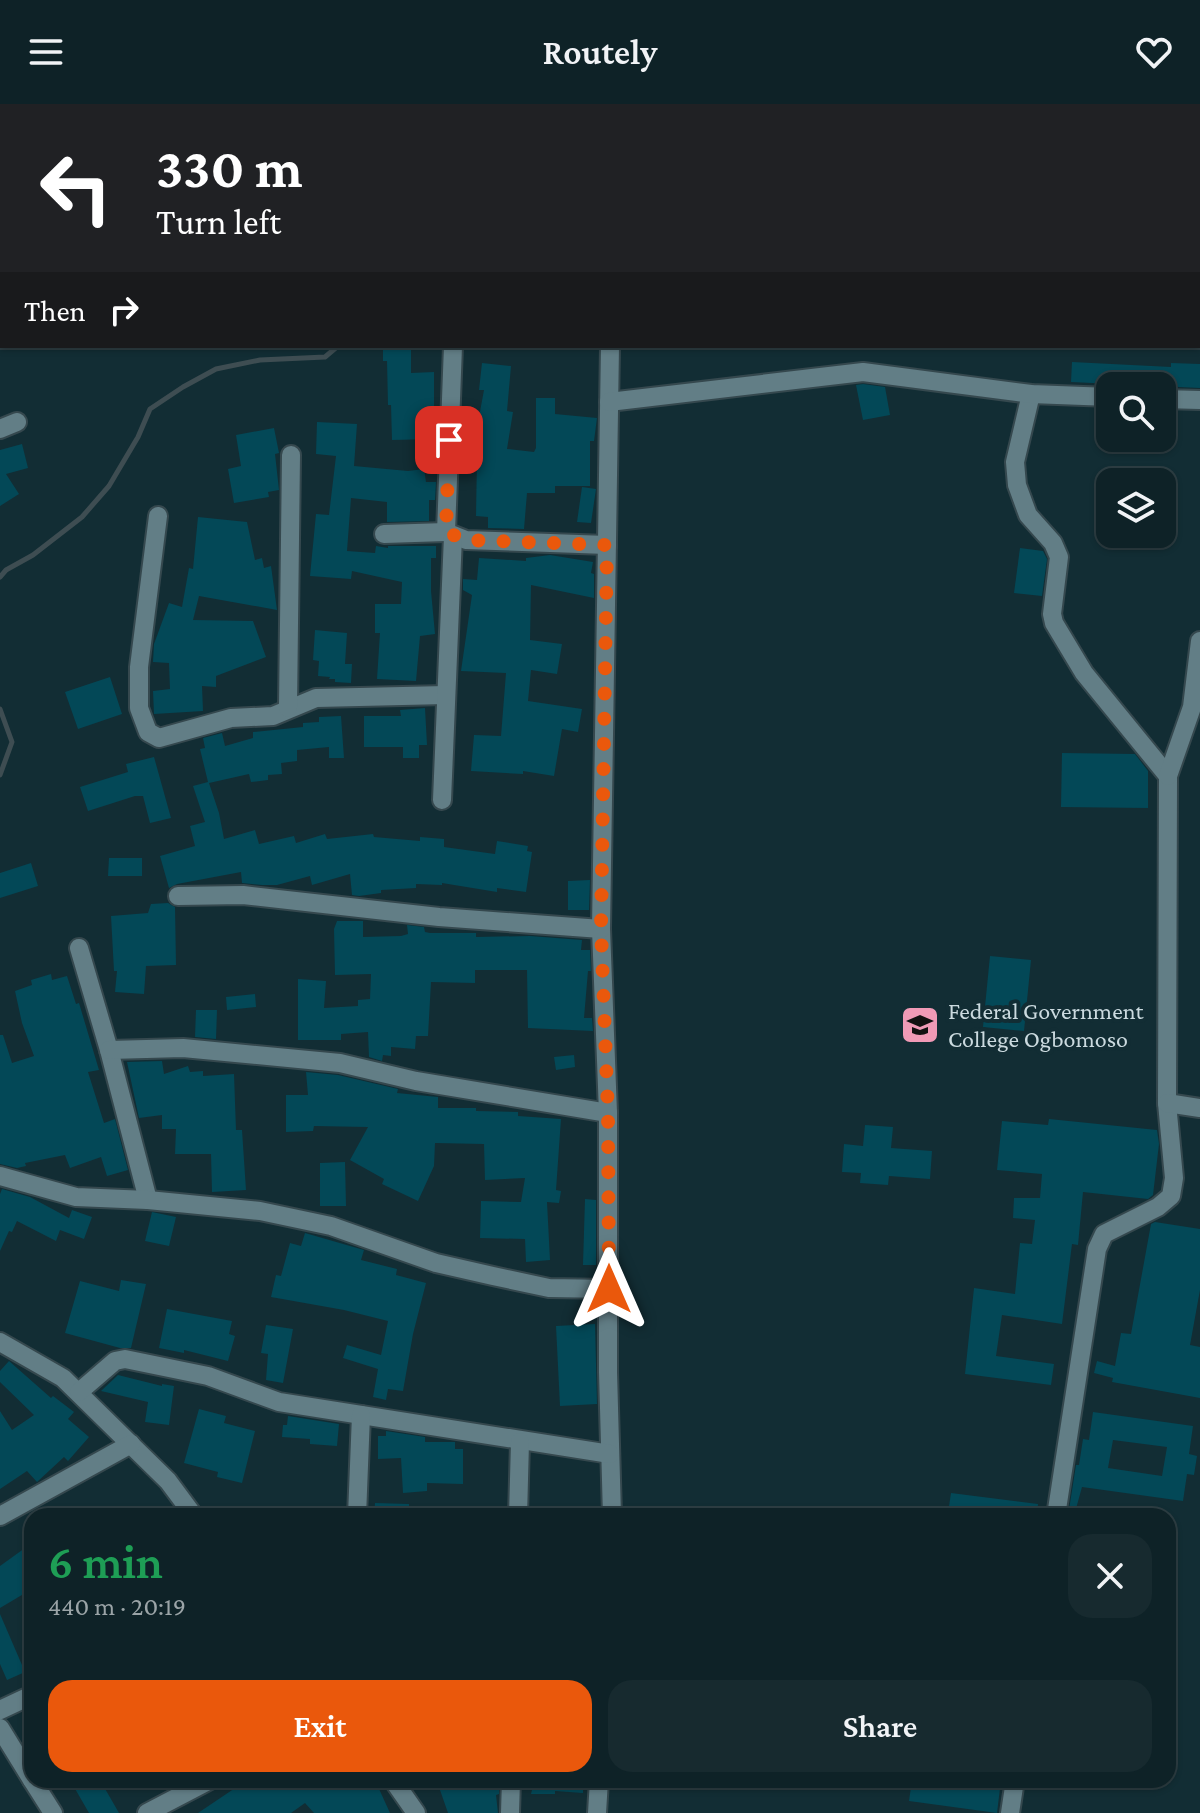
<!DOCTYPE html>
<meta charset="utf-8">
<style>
:root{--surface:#0e2227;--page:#172a2f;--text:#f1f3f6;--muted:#9ba4a7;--line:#2e3f44;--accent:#ea580c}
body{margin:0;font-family:"Crimson Pro",serif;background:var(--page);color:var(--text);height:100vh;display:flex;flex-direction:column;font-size:30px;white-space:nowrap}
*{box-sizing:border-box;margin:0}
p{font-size:26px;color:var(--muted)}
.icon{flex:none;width:44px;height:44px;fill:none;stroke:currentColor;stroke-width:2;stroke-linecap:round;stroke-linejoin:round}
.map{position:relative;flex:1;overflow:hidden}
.side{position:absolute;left:24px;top:1404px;width:1152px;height:280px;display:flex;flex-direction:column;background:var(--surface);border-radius:24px;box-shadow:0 2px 6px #0004,0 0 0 2px var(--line)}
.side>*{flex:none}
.hud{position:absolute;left:0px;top:0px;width:1200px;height:244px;box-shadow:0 2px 6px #0004,0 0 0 2px var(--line);background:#202124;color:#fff;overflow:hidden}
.buttons{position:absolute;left:1096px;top:268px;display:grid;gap:16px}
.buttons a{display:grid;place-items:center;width:80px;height:80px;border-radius:16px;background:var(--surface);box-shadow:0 2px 6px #0004,0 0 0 2px var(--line);font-size:40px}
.pin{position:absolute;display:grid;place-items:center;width:68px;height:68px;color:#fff;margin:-34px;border-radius:16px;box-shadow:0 4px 12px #0006}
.me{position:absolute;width:88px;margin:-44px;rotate:0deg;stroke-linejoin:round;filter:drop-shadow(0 0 6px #0008)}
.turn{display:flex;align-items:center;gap:28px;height:168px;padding:0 24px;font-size:36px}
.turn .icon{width:104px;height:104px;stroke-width:2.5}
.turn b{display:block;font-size:56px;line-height:68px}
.then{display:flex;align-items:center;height:76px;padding:0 24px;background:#0003;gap:16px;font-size:30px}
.round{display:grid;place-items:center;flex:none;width:84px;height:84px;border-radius:24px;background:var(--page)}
.summary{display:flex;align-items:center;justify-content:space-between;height:136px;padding:0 24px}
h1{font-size:48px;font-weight:600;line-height:60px;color:#1e9e55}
.cta{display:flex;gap:16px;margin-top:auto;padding:16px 24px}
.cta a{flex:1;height:92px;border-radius:24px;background:var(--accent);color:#fff;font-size:32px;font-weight:600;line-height:92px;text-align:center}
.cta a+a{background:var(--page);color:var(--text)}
header{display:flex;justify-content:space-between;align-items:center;height:104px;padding:0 24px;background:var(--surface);font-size:36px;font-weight:600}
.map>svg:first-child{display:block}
</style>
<header><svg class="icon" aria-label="menu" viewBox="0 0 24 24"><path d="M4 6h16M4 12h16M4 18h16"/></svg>Routely<svg class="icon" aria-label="heart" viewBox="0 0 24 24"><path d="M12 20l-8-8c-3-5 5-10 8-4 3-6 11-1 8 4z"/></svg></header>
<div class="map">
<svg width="1200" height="1709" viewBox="0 0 1200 1709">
<rect width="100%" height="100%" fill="#122d34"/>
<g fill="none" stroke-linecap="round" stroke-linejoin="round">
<g stroke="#3e4d52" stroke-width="5">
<path d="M0 473 6 466 33 451 82 413 109 382 138 333 150 305 183 283 216 265 260 256 325 253 338 242"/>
<path d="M0 605 12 638 0 671"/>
</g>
</g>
<g fill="#034857" fill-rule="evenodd">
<path d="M383 242H411V269L434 268V335L392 336 391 301H388L387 257H383Z"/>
<path d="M1072 258 1171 263V259L1200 260V284L1071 278Z"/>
<path d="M482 259 511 262 507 307 513 308 507 345 534 348 536 344V294H555V310L597 314 594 337H590V382H555V389H527L524 425 488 424V413L476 412 477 353 481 354 483 331 476 329 484 286H479Z"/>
<path d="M863 280 885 283 890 311 863 316 856 281Z"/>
<path d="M317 318 357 320 354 362 408 367 424 365 426 378H436L435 396H429V417L387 418V398L351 394 347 447 375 449 376 442 388 444V442H436V454H431V487L435 530 420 532 416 577 377 575 380 529H375V500H401L402 478 352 467 351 475 310 472 316 410 329 411 336 352 316 350Z"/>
<path d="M274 324 279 349 275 350 279 386 268 388 269 393 234 399 228 365 241 362 236 331Z"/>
<path d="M22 340 28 364 6 370 19 390 0 402V346Z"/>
<path d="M582 383 596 385 591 419 577 418Z"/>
<path d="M198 413 247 418 255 456 262 454 264 464 271 462 277 506 199 492 193 516 253 517 266 553 216 572V583L202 582 203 607 154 610 153 587 170 585 169 559 153 558 154 540 169 499 182 503 189 464 193 465Z"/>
<path d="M1020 444 1043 447 1047 455 1042 492 1014 489Z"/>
<path d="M550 451 593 458 591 469 594 470V494L531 481 530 536 562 540 557 570 531 566 528 597 582 605 578 628 562 625 554 672 523 667V670L471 667 474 631 501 632 506 569 461 567 472 491 463 486V475L477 476 479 454 526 457V454Z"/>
<path d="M315 526 347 529 345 560H352L351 579 335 578V575H329L330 573 318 572 319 557 313 556Z"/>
<path d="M110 573 122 610 78 625 65 588Z"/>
<path d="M425 604 427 641H419V654H403V643H364V612H401L400 606Z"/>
<path d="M341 612 344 654H329V643L297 646V657L281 659 282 670 268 671V676L251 678 249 670 209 679 219 709 224 735 255 726 259 740 294 732 296 739 325 730 327 735 373 730 374 733 420 737V733L444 735V743L495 750 497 737 528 742 527 747 532 748 526 788 497 784V788L442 779V781L416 780V784L381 786V789L359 792 352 791 350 770 312 781 310 772 277 781H262L242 779 241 768 177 780 169 784 160 752 195 742 190 722 205 718 193 682 208 678 200 645 205 644 203 634 222 629 225 642 253 634V628L303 623V619L319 618V613Z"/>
<path d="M1062 649 1135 650 1148 667V704L1061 703Z"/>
<path d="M154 653 171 714 150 719 143 692H135L88 707 80 683 128 668 126 660Z"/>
<path d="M109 754H142V772H108Z"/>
<path d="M31 759 38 782 0 794V769Z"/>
<path d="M590 776 589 806H568V777Z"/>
<path d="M168 799 175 803 176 861 146 862 144 890 115 888 117 867H114L111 812 148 809 151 800Z"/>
<path d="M337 817H363V833L401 832 408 830 407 821 424 823 425 828 430 829H476V833L530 832 582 836 581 846H590L591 867H588L584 914H592L593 927 528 924 527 866H475V879L431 878 428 932H416L415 945 391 943V952L383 951 382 957 369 953 368 928 341 930V936H298V875L326 877 324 904 358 902V896L370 895 371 870 335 871 334 825Z"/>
<path d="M990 852 1031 856 1024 927 983 923Z"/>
<path d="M51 870 52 876 67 872 76 900 79 899 99 966 88 968 104 1019 115 1015 128 1066 107 1072 101 1053 70 1064 65 1051 25 1059 26 1062 17 1064 0 1060V931H3L12 959 34 952 22 919 15 887 32 881 31 876Z"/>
<path d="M255 890 256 903 227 906 226 893Z"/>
<path d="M196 906H217L216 935 195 933Z"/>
<path d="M574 951 575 963 556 966 554 953Z"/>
<path d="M162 957 164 970 188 962 190 968 203 967V972L234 970 236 1026H242L246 1086 212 1088 211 1050H175L176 1025H162V1011L139 1014 127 958Z"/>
<path d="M306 968 338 971 398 985 397 989 438 993V1004H476V1007L518 1008V1012L561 1015 556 1086 561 1087 559 1099 547 1098 550 1156 526 1158 525 1135 480 1134 481 1097 521 1098 525 1074 485 1076 484 1040 435 1039 434 1062 418 1097 382 1080 384 1075 350 1056 368 1023 314 1022 313 1027 286 1028V991H308Z"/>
<path d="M1049 1015 1157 1026 1159 1040 1153 1091 1148 1095 1083 1088 1078 1141 1072 1140 1062 1220 1002 1211 996 1252 1054 1260 1051 1281 965 1270 974 1184 1015 1190 1020 1139 1032 1140 1035 1116 1013 1114 1014 1094H1040L1042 1070 997 1066 1002 1017 1048 1021Z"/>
<path d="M865 1021 893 1023 891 1044 932 1047 930 1075 889 1072 888 1081 860 1079 861 1069 842 1068 844 1040 863 1042Z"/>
<path d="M345 1058 346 1102H320V1059Z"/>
<path d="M2 1085 30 1093 69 1114 72 1106 92 1113 84 1135 60 1126 56 1137 17 1117 12 1128 9 1127 0 1147V1090Z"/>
<path d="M585 1095 596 1096V1161H583Z"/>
<path d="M152 1108 176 1113 169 1142 145 1137Z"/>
<path d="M1155 1118 1200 1125V1186L1190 1241 1200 1243V1294L1112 1278 1113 1274 1094 1269 1097 1257 1115 1262 1121 1229 1131 1230 1151 1120Z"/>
<path d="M305 1129 364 1146 361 1156 397 1165 396 1171 426 1179 413 1230 403 1287 388 1285 386 1296 373 1293 378 1265 343 1254 347 1241 381 1251 388 1217 344 1206 271 1193 276 1171 281 1172 290 1139 301 1142Z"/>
<path d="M121 1176 146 1180 131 1244H120L65 1229 80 1177 119 1187Z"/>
<path d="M167 1205 232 1217 229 1230 235 1232 228 1257 184 1246V1249L159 1244Z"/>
<path d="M595 1220 597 1300 560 1302 556 1222Z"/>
<path d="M266 1221 293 1225 283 1279 266 1276 268 1250 261 1249Z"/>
<path d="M9 1257 51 1294 53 1292 74 1308 68 1315 89 1333 68 1357 64 1353 37 1378 27 1367 0 1385V1307L12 1326 34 1311 0 1278V1267Z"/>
<path d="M118 1271 162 1282V1280L174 1282 169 1321 145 1318 148 1298 101 1287Z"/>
<path d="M199 1305 226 1312 224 1319 255 1327 242 1379 217 1373 218 1368 184 1359Z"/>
<path d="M1093 1308 1193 1322 1189 1350 1197 1352 1194 1371 1187 1370 1183 1397 1082 1383 1074 1412H1068L1076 1361H1079L1083 1335 1089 1336ZM1113 1336 1167 1343 1162 1372 1108 1364Z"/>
<path d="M288 1312 339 1320 337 1342 310 1340V1335L282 1333 283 1321H287Z"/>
<path d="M386 1327 425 1333V1338H455V1345H463V1380L427 1379V1387L403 1389 401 1354 378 1355V1332H386Z"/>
<path d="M951 1389 1038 1400 1037 1412H961L948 1409Z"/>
<path d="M375 1399 409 1400V1412H374Z"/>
<path d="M32 1439V1485L0 1504V1462Z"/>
<path d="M0 1510 25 1568 7 1576 0 1560Z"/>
<path d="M70 1676H100L119 1709H89Z"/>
<path d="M247 1676H358L361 1681 375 1676 390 1709H314L305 1699 291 1709H198Z"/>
<path d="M468 1676H499V1690L496 1691 498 1709H448L440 1686Z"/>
<path d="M528 1676H583V1689L555 1687V1690H531L532 1686H528Z"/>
<path d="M912 1676H1001L997 1709 909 1697Z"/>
</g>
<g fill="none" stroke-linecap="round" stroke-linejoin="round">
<g stroke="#35484e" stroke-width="22">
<g id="minor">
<path d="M20 2V0"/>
<path d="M453 242 446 428 466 436 607 441"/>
<path d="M610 242 601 825 608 1009V1268L612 1412"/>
<path d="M1031 290 1015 358 1017 381 1028 411 1053 439 1059 453 1052 510 1054 519 1084 569 1168 672 1167 999 1174 1074 1171 1092 1158 1103 1104 1130 1097 1145 1056 1412"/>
<path d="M1162 295 1200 296"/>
<path d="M609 298 863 268 1031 290 1110 293"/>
<path d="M0 325 17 318"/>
<path d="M158 412 139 563V604L148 628 159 634 231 614 273 612 316 594 446 591"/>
<path d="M384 430 446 428"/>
<path d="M288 604 291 351"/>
<path d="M1168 672 1192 603 1200 537"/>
<path d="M442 696 453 432"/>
<path d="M178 792 243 791 439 813 601 825"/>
<path d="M79 844 109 946 148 1096"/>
<path d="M109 946 183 944 340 959 416 977 608 1009"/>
<path d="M1167 999 1200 1004"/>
<path d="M0 1072 76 1093 148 1096 260 1107 331 1122 436 1159 493 1172 549 1184 609 1185"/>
<path d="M0 1238 63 1274 168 1377 194 1412"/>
<path d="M79 1288 115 1257 125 1255 208 1272 279 1298 610 1350"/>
<path d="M0 1412 131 1340"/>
<path d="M357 1412 361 1311"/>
<path d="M518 1412 520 1338"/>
<path d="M0 1606 32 1591"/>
<path d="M0 1624 32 1676"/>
<path d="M32 1676 53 1709"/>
<path d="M393 1676 416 1709"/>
<path d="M147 1709 210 1676"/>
<path d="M510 1709 511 1676"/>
<path d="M597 1709 599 1676"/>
<path d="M1010 1709 1015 1676"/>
</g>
</g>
<g stroke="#35484e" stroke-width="32">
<g id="primary">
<path d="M387 0 408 2"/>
<path d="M605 0 625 2"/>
<path d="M1198 57H1200"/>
<path d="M1198 86H1200"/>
</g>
</g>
<use href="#minor" stroke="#627e86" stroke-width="18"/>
<use href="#primary" stroke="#9b6982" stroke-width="28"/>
</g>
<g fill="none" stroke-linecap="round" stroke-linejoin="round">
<path stroke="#ea580c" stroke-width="14" stroke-dasharray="0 25.2" d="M449 336 446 428 466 436 607 441 601 825 608 1009 609 1185"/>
</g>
<defs>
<g id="university-square" transform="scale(2)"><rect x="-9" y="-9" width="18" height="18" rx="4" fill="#f09ab6" stroke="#122d34"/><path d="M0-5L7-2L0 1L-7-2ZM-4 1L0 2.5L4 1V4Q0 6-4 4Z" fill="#111"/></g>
</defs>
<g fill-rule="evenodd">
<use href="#university-square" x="920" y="921"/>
</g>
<g text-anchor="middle" stroke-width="8" stroke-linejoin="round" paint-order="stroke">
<g font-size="24" fill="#cbdadf" stroke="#122d34" text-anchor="start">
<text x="948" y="915">Federal Government<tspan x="948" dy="28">College Ogbomoso</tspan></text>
</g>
</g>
</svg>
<div class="buttons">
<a><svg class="icon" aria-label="search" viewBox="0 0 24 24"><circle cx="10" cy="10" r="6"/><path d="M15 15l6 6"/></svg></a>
<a><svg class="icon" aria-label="layers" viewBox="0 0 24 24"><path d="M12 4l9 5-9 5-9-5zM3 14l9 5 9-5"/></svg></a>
</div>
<div class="pin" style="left:449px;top:336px;background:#d93025"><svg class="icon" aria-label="arrive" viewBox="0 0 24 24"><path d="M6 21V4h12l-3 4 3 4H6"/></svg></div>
<svg class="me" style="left:609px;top:1185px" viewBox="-20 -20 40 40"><path d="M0-17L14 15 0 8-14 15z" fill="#ea580c" stroke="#fff" stroke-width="4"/></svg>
<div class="hud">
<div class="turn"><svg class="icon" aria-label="left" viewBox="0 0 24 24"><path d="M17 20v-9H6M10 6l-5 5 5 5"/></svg><div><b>330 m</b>Turn left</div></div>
<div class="then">Then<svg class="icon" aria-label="right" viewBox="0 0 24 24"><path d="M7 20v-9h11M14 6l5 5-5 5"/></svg></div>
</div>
<section class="side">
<div class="summary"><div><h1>6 min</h1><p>440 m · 20:19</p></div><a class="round"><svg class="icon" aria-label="close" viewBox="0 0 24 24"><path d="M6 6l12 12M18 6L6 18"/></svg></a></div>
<div class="cta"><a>Exit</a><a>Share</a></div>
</section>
</div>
